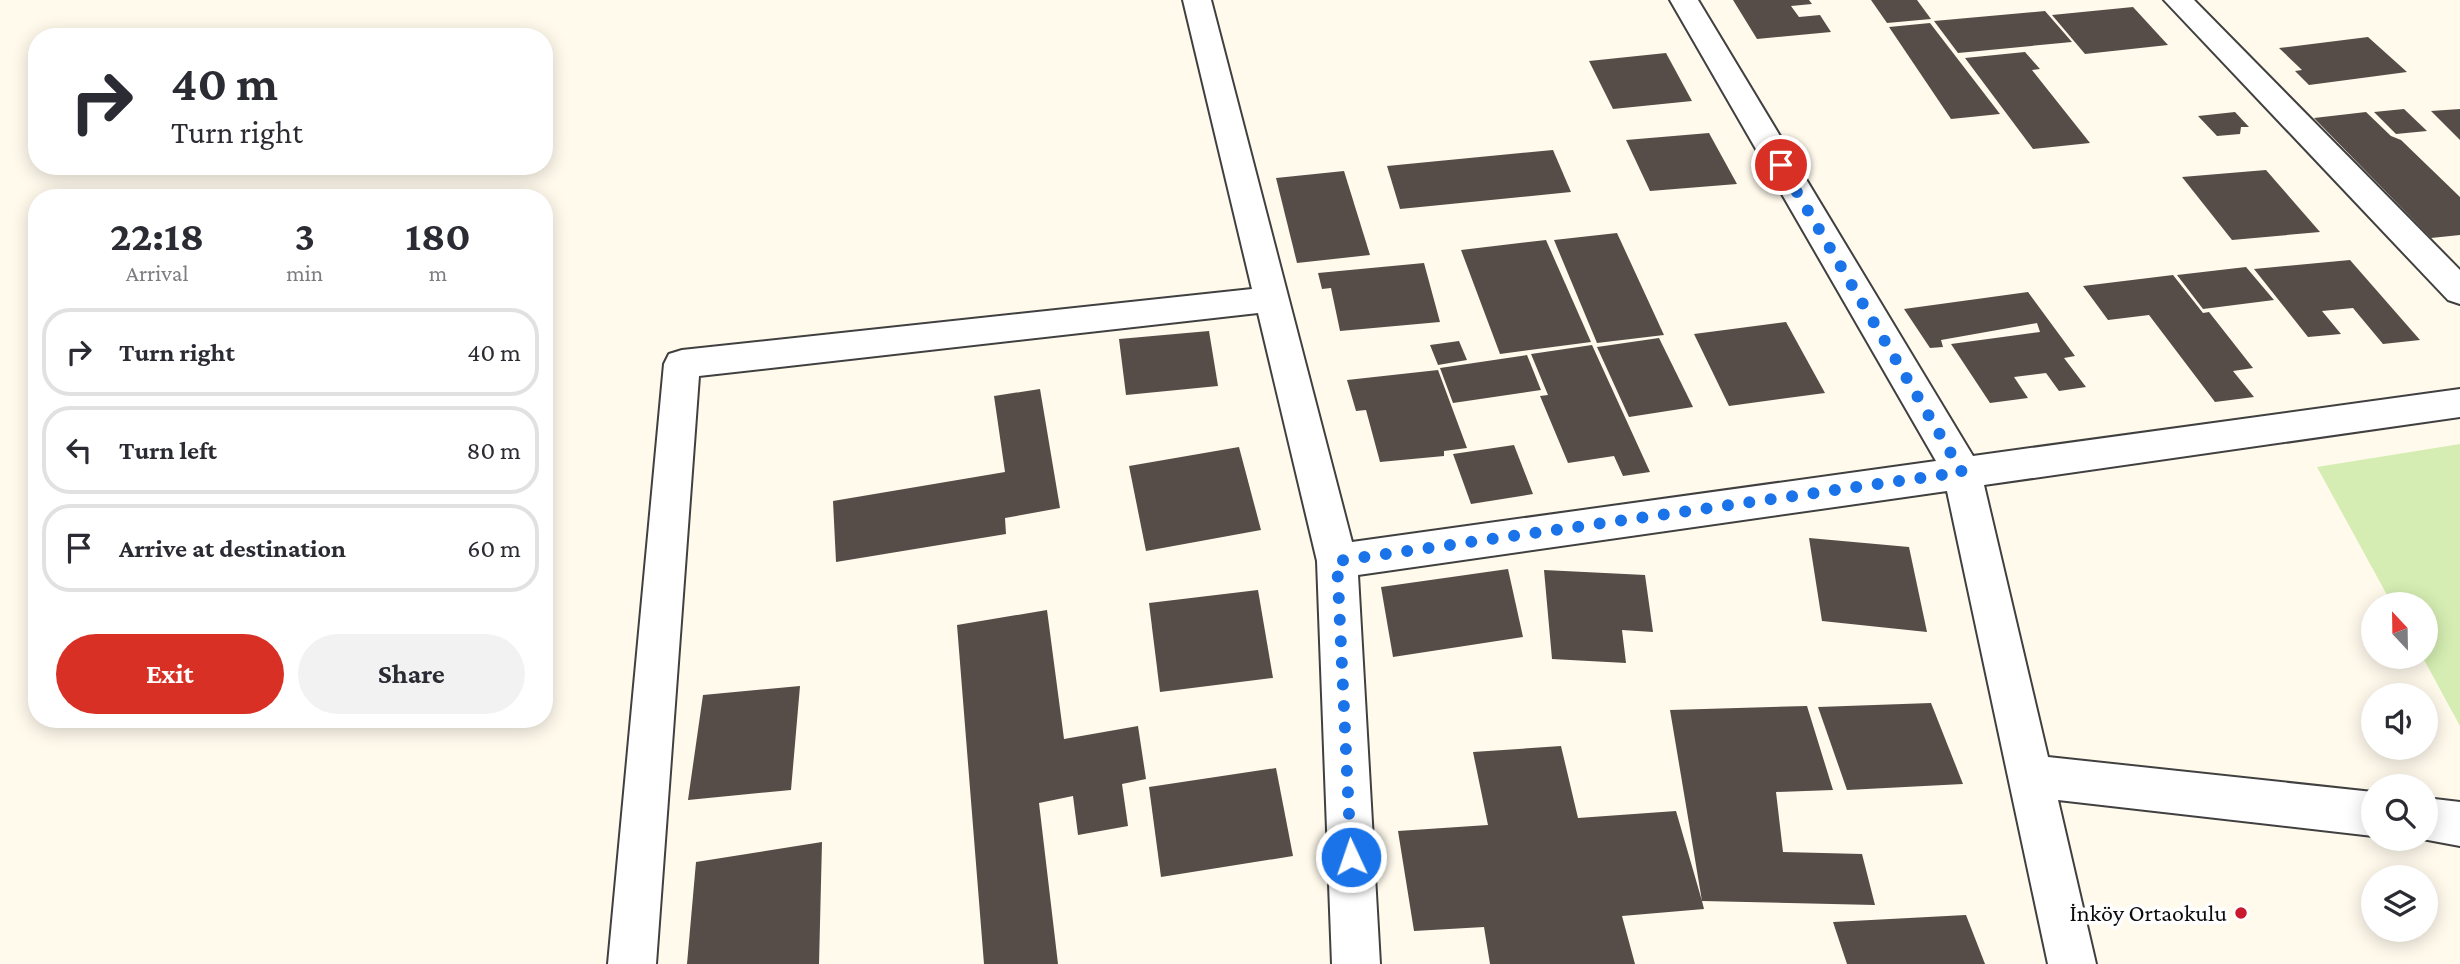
<!DOCTYPE html>
<meta charset="utf-8">
<style>
:root{--surface:#fff;--page:#f2f2f3;--text:#2b2b33;--muted:#7c7c81;--line:#e1e1e2;--accent:#d93025}
body{margin:0;font-family:"Crimson Pro",serif;background:var(--page);color:var(--text);height:100vh;display:flex;flex-direction:column;font-size:26px;white-space:nowrap}
*{box-sizing:border-box;margin:0}
p{font-size:23px;color:var(--muted)}
.icon{flex:none;width:38px;height:38px;fill:none;stroke:currentColor;stroke-width:2;stroke-linecap:round;stroke-linejoin:round}
.map{position:relative;flex:1;overflow:hidden}
.panel{position:absolute;left:28px;top:189px;width:525px;height:539px;display:flex;flex-direction:column;background:var(--surface);border-radius:28px;box-shadow:0 4px 18px #0003}
.panel>*{flex:none}
.hud{position:absolute;left:28px;top:28px;width:525px;height:147px;border-radius:28px;box-shadow:0 4px 18px #0003;background:#fff;color:var(--text);overflow:hidden}
.needle{width:46px;rotate:338deg}
.controls{position:absolute;left:2361px;top:592px;display:grid;gap:14px}
.controls a{display:grid;place-items:center;width:77px;height:77px;border-radius:50%;background:var(--surface);box-shadow:0 4px 18px #0003;font-size:35px}
.pin{position:absolute;display:grid;place-items:center;width:60px;height:60px;color:#fff;margin:-30px;border:4px solid #fff;border-radius:50%;box-shadow:0 2px 7px #0007}
.me{position:absolute;width:77px;margin:-38px;rotate:357deg;stroke-linejoin:round;filter:drop-shadow(0 0 5px #0008)}
.turn{display:flex;align-items:center;gap:24px;height:147px;padding:0 28px;font-size:32px}
.turn .icon{width:91px;height:91px;stroke-width:2.5}
.turn b{display:block;font-size:49px;line-height:60px}
.eta{display:flex;justify-content:space-evenly;align-items:center;height:119px;text-align:center}
.eta b{font-size:42px;font-weight:700;line-height:49px}
.button{display:flex;gap:14px;margin-top:auto;padding:14px 28px}
.button a{flex:1;height:80px;border-radius:42px;background:var(--accent);color:#fff;font-size:28px;font-weight:700;line-height:80px;text-align:center}
.button a+a{background:var(--page);color:var(--text)}
ul{padding:0;list-style:none}
li{display:flex;align-items:center;gap:21px;height:88px;margin:0 14px 10px;padding:0 14px;border:4px solid var(--line);border-radius:28px}
li div{flex:1}
li b{display:block;font-size:26px}
li em{font-style:normal}
.map>svg:first-child{display:block}
</style>
<div class="map">
<svg width="2460" height="964" viewBox="0 0 2460 964">
<rect width="100%" height="100%" fill="#fffaec"/>
<path fill="#d5edb2" d="M2460 444V726L2422 656H2426V604H2392L2317 467Z"/>
<g fill="#564d48">
<path d="M1733 0H1809L1812 4 1791 6 1799 17 1820 15 1831 32 1757 39Z"/>
<path d="M1871 0H1917L1931 19 1887 23Z"/>
<path d="M2133 7 2168 45 2085 54 2052 15Z"/>
<path d="M2045 11 2072 42 1958 53 1934 21Z"/>
<path d="M1930 23 2000 114 1951 119 1889 27Z"/>
<path d="M2368 37 2407 72 2309 85 2295 71 2302 70 2279 48Z"/>
<path d="M2025 52 2040 69 2032 70 2090 143 2033 149 1965 58Z"/>
<path d="M1666 53 1692 101 1613 109 1589 61Z"/>
<path d="M2404 109 2427 131 2396 134 2374 112Z"/>
<path d="M2460 109V140L2431 111Z"/>
<path d="M2235 112 2249 127H2241L2240 134 2217 136 2198 116Z"/>
<path d="M2366 112 2391 136 2401 140 2460 197V235L2431 238 2314 118Z"/>
<path d="M1709 133 1737 184 1650 191 1626 140Z"/>
<path d="M1553 150 1571 192 1400 209 1387 166Z"/>
<path d="M2266 170 2320 232 2232 240 2182 177Z"/>
<path d="M1344 171 1370 255 1297 263 1276 178Z"/>
<path d="M1617 233 1664 335 1597 343 1554 240Z"/>
<path d="M1546 240 1591 342 1500 354 1461 250Z"/>
<path d="M2350 260 2420 340 2383 344 2353 308 2322 311 2341 334 2308 337 2254 269Z"/>
<path d="M1424 263 1440 322 1340 331 1331 288 1322 289 1318 273Z"/>
<path d="M2246 267 2274 300 2203 309 2177 275Z"/>
<path d="M2173 275 2203 313 2209 312 2253 368 2233 371 2254 397 2215 402 2149 315 2108 320 2083 286Z"/>
<path d="M2028 292 2075 356 2064 358 2086 387 2059 391 2046 373 2014 377 2028 398 1990 403 1951 344 2040 332 2037 323 1941 340 1943 347 1930 348 1904 309Z"/>
<path d="M1786 322 1825 393 1729 406 1694 334Z"/>
<path d="M1209 331 1218 386 1126 395 1119 339Z"/>
<path d="M1659 338 1693 407 1629 417 1597 347Z"/>
<path d="M1459 341 1467 360 1438 365 1430 345Z"/>
<path d="M1592 345 1650 472 1623 476 1614 456 1568 463 1540 396 1548 395 1531 354Z"/>
<path d="M1527 355 1541 390 1453 403 1440 368Z"/>
<path d="M1438 370 1467 448 1444 451V456L1380 462 1366 410 1356 411 1347 380Z"/>
<path d="M1040 389 1060 508 1005 518 1006 534 836 562 833 501 1005 472 994 396Z"/>
<path d="M1514 445 1533 494 1471 504 1453 454Z"/>
<path d="M1239 447 1261 530 1146 551 1129 466Z"/>
<path d="M1809 538 1909 547 1927 632 1822 621Z"/>
<path d="M1508 569 1523 637 1393 657 1381 587Z"/>
<path d="M1544 570 1645 575 1653 632 1622 630 1626 663 1552 659Z"/>
<path d="M1258 590 1273 678 1160 692 1149 603Z"/>
<path d="M1047 610 1064 739 1138 726 1146 779 1122 784 1128 826 1078 835 1073 796 1039 803 1058 964H984L957 625Z"/>
<path d="M800 686 791 790 688 800 703 695Z"/>
<path d="M1931 703 1963 784 1847 790 1818 707Z"/>
<path d="M1807 706 1833 790 1776 792 1783 852 1862 854 1875 905 1702 901 1704 909 1622 916 1635 964H1490L1484 927 1414 931 1398 831 1488 825 1473 752 1561 746 1578 818 1676 811 1702 901 1670 710Z"/>
<path d="M1276 768 1293 856 1161 877 1149 787Z"/>
<path d="M822 842 819 964H687L696 862Z"/>
<path d="M1966 915 1985 964H1847L1833 922Z"/>
</g>
<g fill="none" stroke-linecap="round" stroke-linejoin="round">
<g stroke="#404040" stroke-width="4">
<g id="street">
<path d="M1183 0H1211L1352 542 1936 461 1670 0H1698L1973 456 2460 389V417L1984 485 2048 757 2373 792V836L2058 800 2096 964H2048L1947 491 1358 575 1380 964H1332L1317 561 1258 313 699 376 656 964H608L664 364 669 354 682 350 1252 289Z"/>
<path d="M2164 0H2194L2460 270V304L2448 300Z"/>
<path d="M2426 798 2460 802V846L2417 838H2426Z"/>
</g>
</g>
<use href="#street" fill="#fff" fill-rule="evenodd"/>
</g>
<g fill="none" stroke-linecap="round" stroke-linejoin="round">
<path stroke="#1a73e8" stroke-width="12" stroke-dasharray="0 21.6" d="M1351 857 1337 561 1962 472 1781 165"/>
</g>
<circle fill="#c9192e" stroke="#fff" stroke-width="2.5" cx="2241" cy="913" r="7"/>
<g text-anchor="middle" stroke-width="7" stroke-linejoin="round" paint-order="stroke">
<g font-size="24" fill="#0d0d0d" stroke="#fff" text-anchor="end">
<text x="2227" y="921">İnköy Ortaokulu</text>
</g>
</g>
</svg>
<div class="controls">
<a><svg class="needle" viewBox="-14 -14 28 28"><path d="M0-13l5 13h-10z" fill="#e53935"/><path d="M0 13l5-13h-10z" fill="#7c7c81"/></svg></a>
<a><svg class="icon" aria-label="sound" viewBox="0 0 24 24"><path d="M4 9h4l5-4v14l-5-4H4zM17 9q2 3 0 6"/></svg></a>
<a><svg class="icon" aria-label="search" viewBox="0 0 24 24"><circle cx="10" cy="10" r="6"/><path d="M15 15l6 6"/></svg></a>
<a><svg class="icon" aria-label="layers" viewBox="0 0 24 24"><path d="M12 4l9 5-9 5-9-5zM3 14l9 5 9-5"/></svg></a>
</div>
<div class="pin" style="left:1781px;top:165px;background:#d93025"><svg class="icon" aria-label="arrive" viewBox="0 0 24 24"><path d="M6 21V4h12l-3 4 3 4H6"/></svg></div>
<svg class="me" style="left:1351px;top:857px" viewBox="-20 -20 40 40"><circle r="17" fill="#1a73e8" stroke="#fff" stroke-width="3"/><path d="M0-11L8 9 0 5-8 9z" fill="#fff"/></svg>
<div class="hud">
<div class="turn"><svg class="icon" aria-label="right" viewBox="0 0 24 24"><path d="M7 20v-9h11M14 6l5 5-5 5"/></svg><div><b>40 m</b>Turn right</div></div>
</div>
<section class="panel">
<div class="eta">
<div><b>22:18</b><p>Arrival</p></div>
<div><b>3</b><p>min</p></div>
<div><b>180</b><p>m</p></div>
</div>
<ul>
<li><svg class="icon" aria-label="right" viewBox="0 0 24 24"><path d="M7 20v-9h11M14 6l5 5-5 5"/></svg><div><b>Turn right</b></div><em>40 m</em></li>
<li><svg class="icon" aria-label="left" viewBox="0 0 24 24"><path d="M17 20v-9H6M10 6l-5 5 5 5"/></svg><div><b>Turn left</b></div><em>80 m</em></li>
<li><svg class="icon" aria-label="arrive" viewBox="0 0 24 24"><path d="M6 21V4h12l-3 4 3 4H6"/></svg><div><b>Arrive at destination</b></div><em>60 m</em></li>
</ul>
<div class="button"><a>Exit</a><a>Share</a></div>
</section>
</div>
